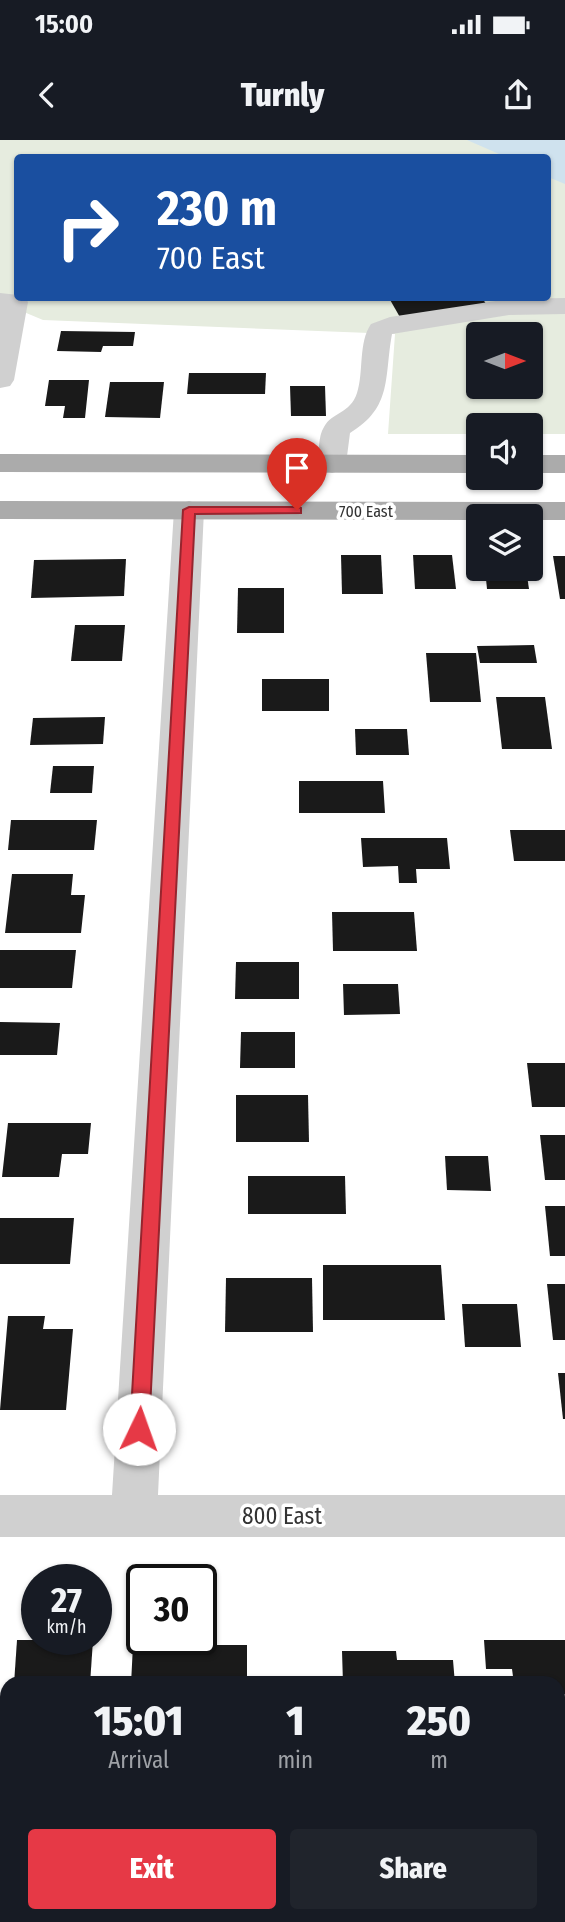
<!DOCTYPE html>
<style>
:root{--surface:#171b24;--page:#20242c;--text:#f1f3f6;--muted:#9ea1a6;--accent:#e63946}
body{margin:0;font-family:"Fira Sans Condensed",sans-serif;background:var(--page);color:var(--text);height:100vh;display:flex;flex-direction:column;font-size:26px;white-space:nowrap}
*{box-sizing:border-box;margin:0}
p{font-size:23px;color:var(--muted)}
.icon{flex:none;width:38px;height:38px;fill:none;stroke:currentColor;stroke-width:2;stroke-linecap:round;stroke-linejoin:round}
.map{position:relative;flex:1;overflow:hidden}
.panel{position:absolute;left:0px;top:1536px;width:565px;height:247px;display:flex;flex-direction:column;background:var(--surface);border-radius:21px 21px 0 0;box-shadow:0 2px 5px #0004}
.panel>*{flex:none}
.hud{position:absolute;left:14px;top:14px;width:537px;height:147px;border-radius:7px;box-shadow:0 2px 5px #0004;background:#1a4fa0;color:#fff;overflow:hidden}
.needle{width:46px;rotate:90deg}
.controls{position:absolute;left:466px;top:182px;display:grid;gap:14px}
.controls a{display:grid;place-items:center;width:77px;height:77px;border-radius:7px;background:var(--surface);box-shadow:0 2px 5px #0004;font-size:35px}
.speed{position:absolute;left:21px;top:1424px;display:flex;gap:14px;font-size:35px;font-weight:700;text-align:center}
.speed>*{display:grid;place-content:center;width:91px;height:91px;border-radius:50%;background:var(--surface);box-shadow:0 2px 5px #0004;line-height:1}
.speed small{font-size:18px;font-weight:400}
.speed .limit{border:4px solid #111;border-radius:10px;background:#fff;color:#111}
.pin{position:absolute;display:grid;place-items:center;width:60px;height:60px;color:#fff;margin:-72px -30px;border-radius:50% 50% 50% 0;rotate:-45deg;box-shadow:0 0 7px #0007}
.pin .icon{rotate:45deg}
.me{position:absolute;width:77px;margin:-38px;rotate:3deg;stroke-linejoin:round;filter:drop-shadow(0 0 5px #0008)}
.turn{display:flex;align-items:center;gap:24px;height:147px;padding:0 28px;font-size:32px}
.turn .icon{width:91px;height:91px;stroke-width:2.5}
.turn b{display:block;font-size:49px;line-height:60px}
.eta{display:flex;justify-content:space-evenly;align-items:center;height:119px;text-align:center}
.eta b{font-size:42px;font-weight:800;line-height:49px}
.button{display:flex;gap:14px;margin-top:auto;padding:14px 28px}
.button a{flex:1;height:80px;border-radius:7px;background:var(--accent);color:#fff;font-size:28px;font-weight:800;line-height:80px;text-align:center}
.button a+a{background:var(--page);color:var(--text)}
.status{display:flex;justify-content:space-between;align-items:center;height:49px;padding:0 35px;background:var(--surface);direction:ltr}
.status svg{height:19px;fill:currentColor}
header{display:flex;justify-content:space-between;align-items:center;height:91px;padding:0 28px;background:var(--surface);font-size:32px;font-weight:800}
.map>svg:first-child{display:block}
</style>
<div class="status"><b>15:00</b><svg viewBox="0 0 49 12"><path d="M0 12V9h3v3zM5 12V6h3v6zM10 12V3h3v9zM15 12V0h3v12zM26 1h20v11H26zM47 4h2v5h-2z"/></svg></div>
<header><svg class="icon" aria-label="back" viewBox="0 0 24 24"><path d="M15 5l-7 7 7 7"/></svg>Turnly<svg class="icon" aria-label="share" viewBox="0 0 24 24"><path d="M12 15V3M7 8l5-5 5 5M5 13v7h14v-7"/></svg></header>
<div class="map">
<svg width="565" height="1782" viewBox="0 0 565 1782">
<rect width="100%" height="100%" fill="#fff"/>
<path fill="#e6ecdf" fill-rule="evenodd" d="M0 0H565V294H530V285H478V294H388L395 194 43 180 0 162ZM18 18H548V158H18ZM478 194H530V247H478Z"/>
<path fill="#cfe2ee" d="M467 0H565V44L548 37V18L506 17Z"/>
<g fill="#1a1a1a">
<path d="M389 158H482L489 168 401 179Z"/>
<path d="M61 191 135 192 133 206H103L101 212 57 211Z"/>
<path d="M189 233H266L265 254H187Z"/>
<path d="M49 240H89L85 278H63L65 266H45Z"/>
<path d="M110 242H164L160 278 105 277Z"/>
<path d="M290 246H325L326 276H291Z"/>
<path d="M341 415H381L383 454H342Z"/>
<path d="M413 415H452L456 449H415Z"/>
<path d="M553 416H565V459H560Z"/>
<path d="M126 419 124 456 31 458 34 420Z"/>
<path d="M485 429H526L529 449H487Z"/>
<path d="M238 448H284V493H237Z"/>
<path d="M75 485H125L122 521H71Z"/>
<path d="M534 505 537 523H480L477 506Z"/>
<path d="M426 513H476L481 562H430Z"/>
<rect x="262" y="539" width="67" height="32"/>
<path d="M496 557H545L552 609H502Z"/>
<path d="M105 577 103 604 30 605 33 578Z"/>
<path d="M355 589H407L409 615H356Z"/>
<path d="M53 626H94L92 653H50Z"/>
<path d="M299 641H383L385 673H299Z"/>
<path d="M11 680H97L94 710H8Z"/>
<path d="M510 690H565V721H514Z"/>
<path d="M361 698H447L450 729H416L417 743H399L398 726 363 727Z"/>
<path d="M12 734H73L71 755H85L81 793H5Z"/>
<path d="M332 772H414L417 811H333Z"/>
<path d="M0 810H76L72 848H0Z"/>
<path d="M236 822H299V859H235Z"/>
<path d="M343 844H398L400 874 344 875Z"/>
<path d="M0 882 60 883 57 915H0Z"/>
<path d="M241 892H295V928H240Z"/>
<path d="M527 923H565V967H532Z"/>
<path d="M236 955H308L309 1002H236Z"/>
<path d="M8 983H91L88 1014H62L59 1037H2Z"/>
<path d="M540 995H565V1040H545Z"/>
<path d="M445 1016H488L491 1051 447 1050Z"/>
<path d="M248 1036H345L346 1074H248Z"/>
<path d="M545 1066H565V1116H550Z"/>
<path d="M0 1078H74L70 1124H0Z"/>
<path d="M323 1125H441L445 1180H323Z"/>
<path d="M226 1138H312L313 1192H225Z"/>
<path d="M547 1144H565V1200H553Z"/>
<path d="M462 1164H517L521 1207H465Z"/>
<path d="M8 1176H45L43 1189H73L66 1270H0Z"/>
<path d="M558 1233H565V1279H563Z"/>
<path d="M17 1500H93L90 1544H14Z"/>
<path d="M484 1500H565V1554H558V1544H514L512 1529H486Z"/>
<path d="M133 1505H247V1538H254V1544H131Z"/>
<path d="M342 1511H396L397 1520H453L455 1544H343Z"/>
<rect x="0" y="1642" width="7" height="50"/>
</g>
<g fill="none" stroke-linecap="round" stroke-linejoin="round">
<g fill="#d0d0d0" fill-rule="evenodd">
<path d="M0 153 18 155V158H25L28 162 14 240 10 246 0 248Z"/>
<path d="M565 158V174L509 175 392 194C384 237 393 267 350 293L346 324 342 330 332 333 322 330 318 324C319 313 318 296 324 287 332 272 350 274 357 253 364 232 358 203 371 184L390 177 509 159Z"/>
<path d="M189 361 199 364 204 370 158 1355H565V1397H0V1355H112L174 370 179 364Z"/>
</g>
<g fill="#ababab" fill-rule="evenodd">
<path d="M0 314 478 315V333L0 332Z"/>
<rect x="530" y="315" width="35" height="18"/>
<path d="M0 361 565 362V380H530V376H478V380L0 379Z"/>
</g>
</g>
<path fill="#e63946" stroke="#96252e" stroke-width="2" d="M297 367 301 368V373L195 374 149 1289 146 1295 139 1297 132 1295 130 1289 183 370 189 367Z"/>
<g text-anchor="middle" stroke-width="7" stroke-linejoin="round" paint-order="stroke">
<g font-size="16" fill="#333" stroke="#fff">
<text x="366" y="377">700 East</text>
</g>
<g font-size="23" fill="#333" stroke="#fff">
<text x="282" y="1384">800 East</text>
</g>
</g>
</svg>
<div class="controls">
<a><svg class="needle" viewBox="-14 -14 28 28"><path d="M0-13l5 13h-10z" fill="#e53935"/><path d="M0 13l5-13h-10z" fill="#9ea1a6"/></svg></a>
<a><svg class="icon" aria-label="sound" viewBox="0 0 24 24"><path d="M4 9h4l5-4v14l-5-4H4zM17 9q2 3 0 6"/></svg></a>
<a><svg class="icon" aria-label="layers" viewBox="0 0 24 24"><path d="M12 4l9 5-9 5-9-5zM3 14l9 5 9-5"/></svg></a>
</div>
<div class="speed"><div>27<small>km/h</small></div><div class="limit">30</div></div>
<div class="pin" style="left:297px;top:370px;background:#d93025"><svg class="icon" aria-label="arrive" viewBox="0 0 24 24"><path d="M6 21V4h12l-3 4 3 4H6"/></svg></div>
<svg class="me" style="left:139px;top:1289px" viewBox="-20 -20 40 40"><circle r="19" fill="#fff"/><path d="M0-13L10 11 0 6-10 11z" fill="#e63946"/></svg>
<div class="hud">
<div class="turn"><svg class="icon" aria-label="right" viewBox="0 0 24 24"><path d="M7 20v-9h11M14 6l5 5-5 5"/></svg><div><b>230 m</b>700 East</div></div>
</div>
<section class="panel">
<div class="eta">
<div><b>15:01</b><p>Arrival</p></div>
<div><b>1</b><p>min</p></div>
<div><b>250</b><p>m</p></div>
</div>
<div class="button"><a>Exit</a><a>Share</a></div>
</section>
</div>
